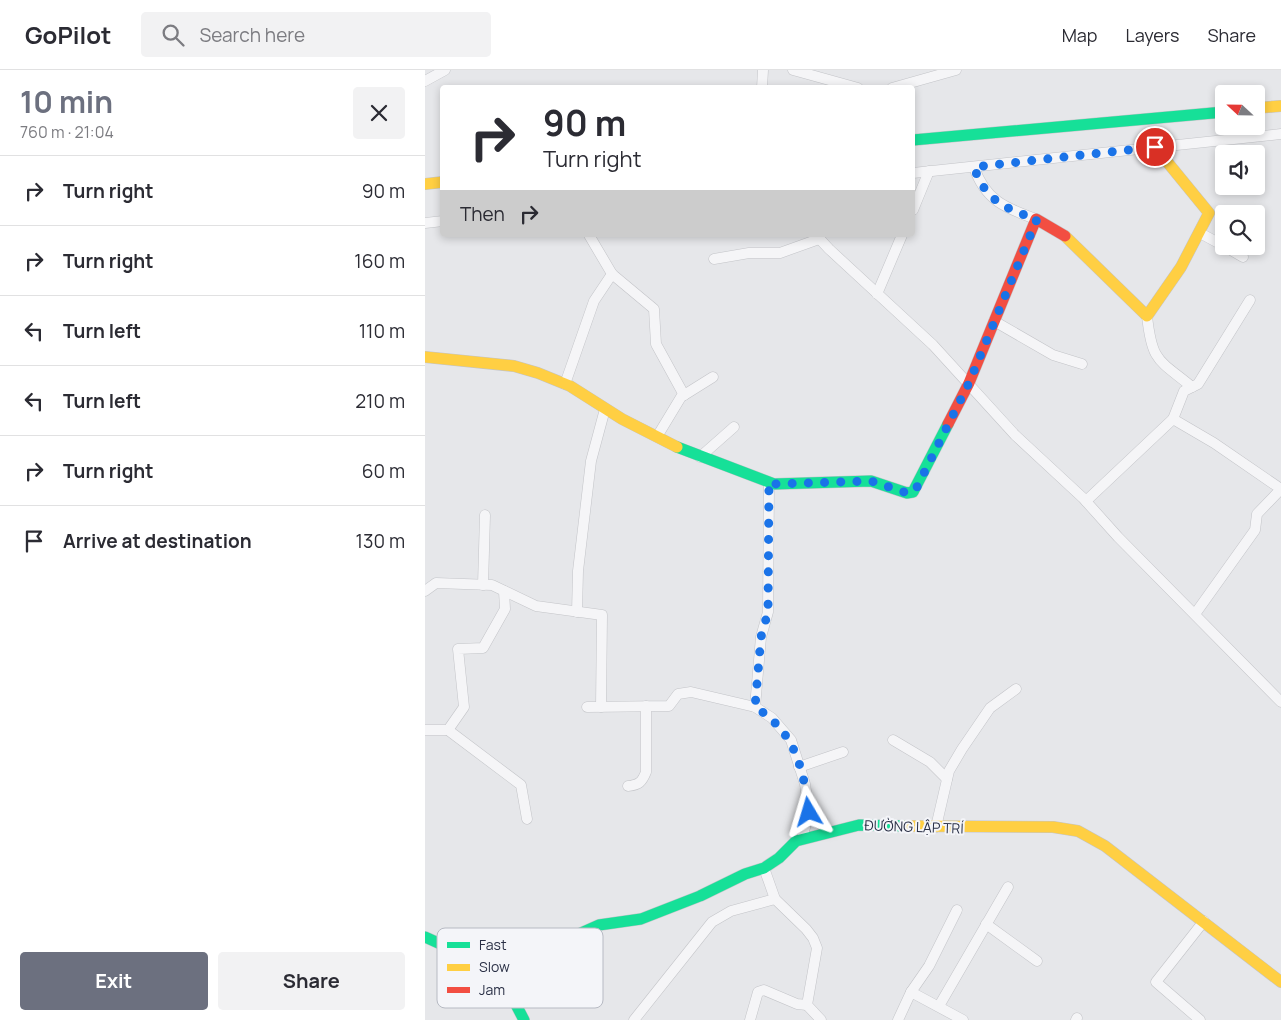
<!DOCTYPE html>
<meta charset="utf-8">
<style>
:root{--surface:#fff;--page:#f2f2f3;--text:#2b2b33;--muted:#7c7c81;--line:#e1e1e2;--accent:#6c707f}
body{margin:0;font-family:Manrope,sans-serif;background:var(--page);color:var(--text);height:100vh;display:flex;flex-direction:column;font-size:19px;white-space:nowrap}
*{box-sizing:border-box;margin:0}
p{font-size:16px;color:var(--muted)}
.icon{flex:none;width:28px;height:28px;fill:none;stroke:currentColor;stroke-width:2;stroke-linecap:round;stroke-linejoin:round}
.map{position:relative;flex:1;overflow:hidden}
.details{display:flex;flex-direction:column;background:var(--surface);width:425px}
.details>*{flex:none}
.guide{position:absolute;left:15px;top:15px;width:475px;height:152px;border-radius:5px;box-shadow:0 2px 8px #0003;background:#fff;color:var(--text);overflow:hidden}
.needle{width:32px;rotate:292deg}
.buttons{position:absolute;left:790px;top:15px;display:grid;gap:10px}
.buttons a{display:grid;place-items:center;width:50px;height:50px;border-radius:5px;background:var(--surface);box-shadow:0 2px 8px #0003;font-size:25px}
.pin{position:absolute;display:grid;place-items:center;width:42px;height:42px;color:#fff;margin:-21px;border:2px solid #fff;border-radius:50%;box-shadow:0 1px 5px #0007}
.me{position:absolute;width:55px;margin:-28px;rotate:353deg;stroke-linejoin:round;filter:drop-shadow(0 0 4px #0008)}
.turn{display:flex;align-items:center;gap:18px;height:105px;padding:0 20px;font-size:22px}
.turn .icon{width:65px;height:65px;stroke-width:2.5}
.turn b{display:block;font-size:35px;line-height:42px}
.then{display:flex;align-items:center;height:48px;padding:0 20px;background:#0003;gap:10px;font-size:19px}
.round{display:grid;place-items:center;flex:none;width:52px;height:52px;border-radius:5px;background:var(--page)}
.head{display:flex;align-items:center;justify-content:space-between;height:85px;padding:0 20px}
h1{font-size:30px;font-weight:700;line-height:38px;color:var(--accent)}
.action{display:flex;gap:10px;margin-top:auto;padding:10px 20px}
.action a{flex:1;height:58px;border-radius:5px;background:var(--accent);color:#fff;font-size:20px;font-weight:700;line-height:58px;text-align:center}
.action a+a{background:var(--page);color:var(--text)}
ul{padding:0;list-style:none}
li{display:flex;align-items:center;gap:15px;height:70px;padding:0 20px;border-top:1px solid var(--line)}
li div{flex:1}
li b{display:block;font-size:19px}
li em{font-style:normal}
header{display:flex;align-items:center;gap:30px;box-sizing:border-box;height:70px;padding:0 25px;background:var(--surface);border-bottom:1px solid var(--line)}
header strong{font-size:24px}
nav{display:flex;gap:28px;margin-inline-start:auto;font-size:18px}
.search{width:350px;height:45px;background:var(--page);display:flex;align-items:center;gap:12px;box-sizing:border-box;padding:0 18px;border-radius:5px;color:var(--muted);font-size:19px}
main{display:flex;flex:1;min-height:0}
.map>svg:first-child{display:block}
</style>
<header>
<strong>GoPilot</strong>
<div class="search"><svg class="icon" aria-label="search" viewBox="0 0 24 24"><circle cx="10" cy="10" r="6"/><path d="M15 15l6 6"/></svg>Search here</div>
<nav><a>Map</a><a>Layers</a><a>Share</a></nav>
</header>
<main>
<section class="details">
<div class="head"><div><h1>10 min</h1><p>760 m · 21:04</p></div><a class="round"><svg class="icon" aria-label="close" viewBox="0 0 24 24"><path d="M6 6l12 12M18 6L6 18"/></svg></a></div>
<ul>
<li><svg class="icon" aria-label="right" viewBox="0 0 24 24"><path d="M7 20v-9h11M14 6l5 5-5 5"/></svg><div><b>Turn right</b></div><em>90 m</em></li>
<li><svg class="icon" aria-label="right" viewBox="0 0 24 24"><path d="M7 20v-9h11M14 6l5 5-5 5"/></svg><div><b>Turn right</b></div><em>160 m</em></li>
<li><svg class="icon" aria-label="left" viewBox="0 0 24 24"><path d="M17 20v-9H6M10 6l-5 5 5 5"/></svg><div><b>Turn left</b></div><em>110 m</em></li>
<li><svg class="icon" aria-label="left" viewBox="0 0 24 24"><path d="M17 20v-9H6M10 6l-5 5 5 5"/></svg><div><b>Turn left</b></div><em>210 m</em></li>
<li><svg class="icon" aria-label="right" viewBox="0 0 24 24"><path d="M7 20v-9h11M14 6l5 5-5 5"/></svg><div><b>Turn right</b></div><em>60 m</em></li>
<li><svg class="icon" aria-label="arrive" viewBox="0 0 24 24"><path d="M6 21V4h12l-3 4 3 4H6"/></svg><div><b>Arrive at destination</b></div><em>130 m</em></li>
</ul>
<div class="action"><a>Exit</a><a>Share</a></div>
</section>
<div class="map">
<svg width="856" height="950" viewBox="0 0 856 950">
<rect width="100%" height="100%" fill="#e6e7ea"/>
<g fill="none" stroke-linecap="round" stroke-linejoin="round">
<g stroke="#c3c4c8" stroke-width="11">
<g id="street">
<path d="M368 0 433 18"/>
<path d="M0 11 20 0"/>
<path d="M337 18 338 0"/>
<path d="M467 18 531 0"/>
<path d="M549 97C560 130 580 138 611 149"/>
<path d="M488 103 856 64"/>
<path d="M488 140 504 101"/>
<path d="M0 153 18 151"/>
<path d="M775 163 799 176"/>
<path d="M164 165 187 204 229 239 231 274 259 325"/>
<path d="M391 165 404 179 508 275 590 365 658 428 693 467 856 632"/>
<path d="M799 176 818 187"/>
<path d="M289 189 324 183H355L394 169"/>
<path d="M452 224 477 165"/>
<path d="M722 246C727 292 733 289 767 317"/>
<path d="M569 251 628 285 657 294"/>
<path d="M140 314 169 231 187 204"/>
<path d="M748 349 789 373 856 419 832 444 830 460 770 544"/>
<path d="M233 365 256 327 288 307"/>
<path d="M275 387 309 357"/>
<path d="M661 431 748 349 759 321 773 314 825 230"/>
<path d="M58 515 60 445"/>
<path d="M0 521 11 513 67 515 111 536 177 545 176 637"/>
<path d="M152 542 153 501 166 391 180 339"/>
<path d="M162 637 244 636 253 624 266 622 330 637 347 648 366 670 380 714 384 742 377 769"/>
<path d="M330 637 336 567 343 542 344 412"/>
<path d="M0 660H23L39 637 33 579 58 578 80 539 79 521"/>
<path d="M23 660 96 715 102 749"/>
<path d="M468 670 505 692 522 709"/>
<path d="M374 697 418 682"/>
<path d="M203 716C214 715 217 712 221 702V636"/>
<path d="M511 757 524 701 537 679 565 638 591 619"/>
<path d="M339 798 350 829 381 859 388 868 392 878 382 935 396 950"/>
<path d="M561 854 612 891"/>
<path d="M486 922 504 896 532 840"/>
<path d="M514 936 583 817"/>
<path d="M209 950 287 852 306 841 350 829"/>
<path d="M325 950 333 922 339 920 372 934 382 935"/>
<path d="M473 950 486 922 538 950"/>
<path d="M651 950 652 948"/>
<path d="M775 950 731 912 779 851"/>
</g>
</g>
<g stroke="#c3c4c8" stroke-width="12">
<g id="fast">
<path d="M488 70 799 42"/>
<path d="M252 377 349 414 446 411 482 423 488 422 523 354"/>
<path d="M0 867 73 900 99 950"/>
<path d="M73 900 174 855 216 849 275 826 320 804 339 798 354 788 371 771 434 755 480 756"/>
</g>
</g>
<g stroke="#c3c4c8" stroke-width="12">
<g id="slow">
<path d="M831 38 856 36"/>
<path d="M0 114 18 112"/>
<path d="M640 166 722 246 756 197 784 143 730 77"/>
<path d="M0 287 89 296 113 303 145 316 197 349 252 377"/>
<path d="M480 756 628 757 653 761 680 776 856 912"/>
</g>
</g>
<g stroke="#c3c4c8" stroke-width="12">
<path id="jam" d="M523 354 544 313 611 149 640 166"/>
</g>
<use href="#street" stroke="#f5f5f7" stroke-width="10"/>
<use href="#fast" stroke="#16e098" stroke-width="11"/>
<use href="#slow" stroke="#ffcf43" stroke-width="11"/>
<use href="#jam" stroke="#f24e42" stroke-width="11"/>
</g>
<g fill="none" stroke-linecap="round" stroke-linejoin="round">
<path stroke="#1a73e8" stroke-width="9" stroke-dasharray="0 16.2" d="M384 742C378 697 370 662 330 637L336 567 343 542 344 412 349 414 446 411 482 423 488 422 492 417 544 313 612 149C580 139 560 130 549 97L730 77"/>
</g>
<g text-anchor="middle" stroke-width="4" stroke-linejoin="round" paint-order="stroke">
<g font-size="14" fill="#2a3046" stroke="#f4f5f9">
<text transform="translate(489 757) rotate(2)" y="5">ĐƯỜNG LẬP TRÍ</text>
</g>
</g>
<rect x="12" y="858" width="166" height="80" rx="8" fill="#f4f5f9" stroke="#b7bac3" stroke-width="1"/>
<rect x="22" y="872" width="23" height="6" fill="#16e098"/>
<rect x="22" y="894" width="23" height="7" fill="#ffcf43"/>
<rect x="22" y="917" width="23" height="6" fill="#f24e42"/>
<g font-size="14" fill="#2a3046">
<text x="54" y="880">Fast</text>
<text x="54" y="902">Slow</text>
<text x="54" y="925">Jam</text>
</g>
</svg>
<div class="buttons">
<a><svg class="needle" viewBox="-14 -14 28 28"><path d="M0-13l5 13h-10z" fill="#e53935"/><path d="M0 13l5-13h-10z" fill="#7c7c81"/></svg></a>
<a><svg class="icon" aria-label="sound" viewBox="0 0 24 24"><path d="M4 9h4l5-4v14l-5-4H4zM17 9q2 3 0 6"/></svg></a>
<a><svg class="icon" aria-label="search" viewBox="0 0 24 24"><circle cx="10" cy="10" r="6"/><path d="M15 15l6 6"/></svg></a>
</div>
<div class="pin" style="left:730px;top:77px;background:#d93025"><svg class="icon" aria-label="arrive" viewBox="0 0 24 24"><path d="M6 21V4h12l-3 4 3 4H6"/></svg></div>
<svg class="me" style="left:384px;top:742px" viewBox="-20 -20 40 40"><path d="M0-17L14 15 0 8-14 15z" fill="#1a73e8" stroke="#fff" stroke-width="4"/></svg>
<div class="guide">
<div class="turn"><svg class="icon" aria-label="right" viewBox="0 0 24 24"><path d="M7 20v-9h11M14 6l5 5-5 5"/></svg><div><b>90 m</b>Turn right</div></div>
<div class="then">Then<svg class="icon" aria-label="right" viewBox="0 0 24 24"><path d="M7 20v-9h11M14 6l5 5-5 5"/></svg></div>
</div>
</div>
</main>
